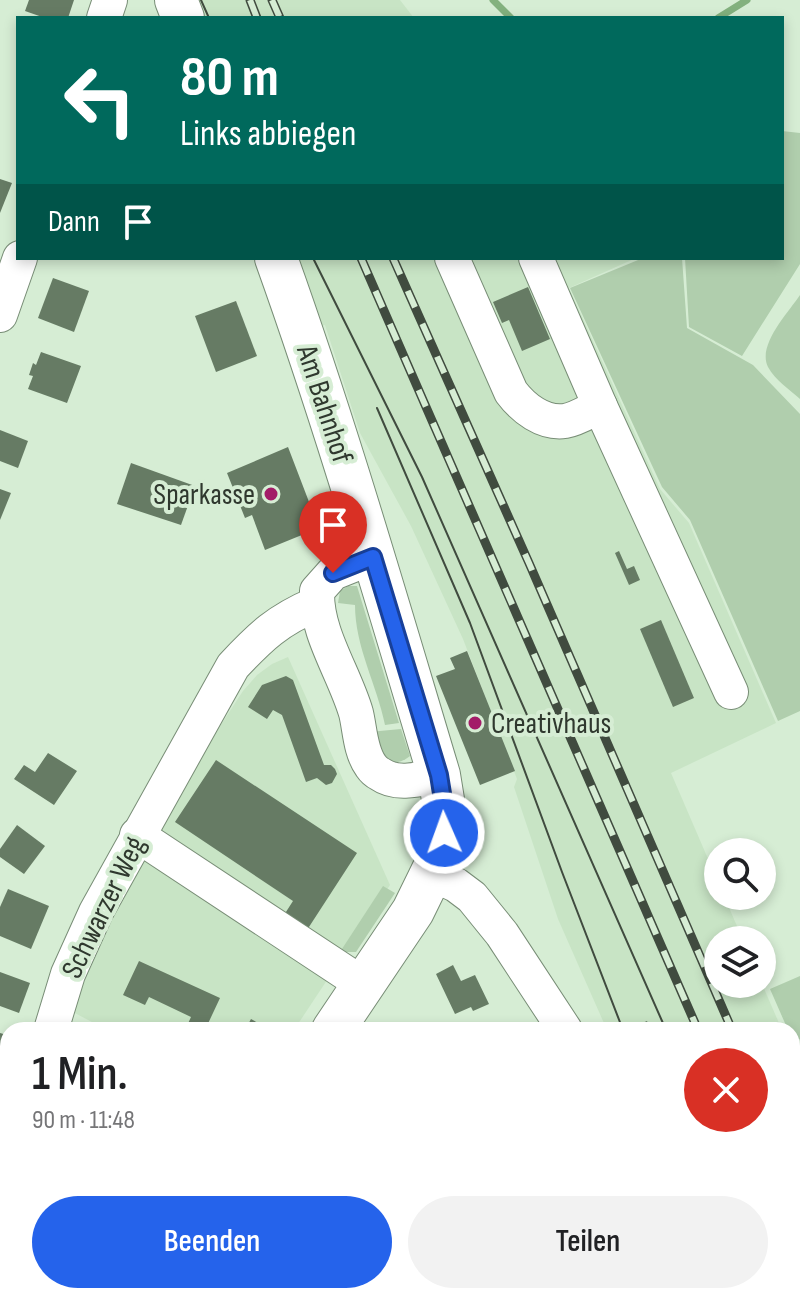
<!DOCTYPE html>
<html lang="de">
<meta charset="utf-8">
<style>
:root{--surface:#fff;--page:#f2f2f2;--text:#202124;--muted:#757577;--accent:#2563eb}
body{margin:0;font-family:"Sofia Sans Condensed",sans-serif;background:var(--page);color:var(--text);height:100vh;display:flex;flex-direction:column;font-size:30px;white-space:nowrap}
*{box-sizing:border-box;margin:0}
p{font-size:26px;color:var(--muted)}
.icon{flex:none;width:44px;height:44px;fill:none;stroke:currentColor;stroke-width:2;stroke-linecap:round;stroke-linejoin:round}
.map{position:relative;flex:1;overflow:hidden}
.details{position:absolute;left:0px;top:1022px;width:800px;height:282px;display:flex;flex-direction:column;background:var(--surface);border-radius:24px 24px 0 0;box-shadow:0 4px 12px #0003}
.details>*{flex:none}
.hud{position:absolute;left:16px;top:16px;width:768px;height:244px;border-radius:0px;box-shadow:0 4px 12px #0003;background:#00695c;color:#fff;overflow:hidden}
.fabs{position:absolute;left:704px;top:838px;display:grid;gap:16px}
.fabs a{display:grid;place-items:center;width:72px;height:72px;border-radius:50%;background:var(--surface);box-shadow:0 4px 12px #0003;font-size:40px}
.pin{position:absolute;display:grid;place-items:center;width:68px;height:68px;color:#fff;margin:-82px -34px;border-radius:50% 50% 50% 0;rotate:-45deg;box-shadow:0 0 8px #0007}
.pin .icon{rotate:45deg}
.me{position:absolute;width:88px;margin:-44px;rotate:358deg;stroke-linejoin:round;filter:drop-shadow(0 0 6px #0008)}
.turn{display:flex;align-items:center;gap:28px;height:168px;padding:0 32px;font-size:36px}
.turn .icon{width:104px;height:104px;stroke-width:2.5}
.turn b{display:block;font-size:56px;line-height:68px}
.then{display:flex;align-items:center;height:76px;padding:0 32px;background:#0003;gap:16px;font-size:30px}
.round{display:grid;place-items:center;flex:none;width:84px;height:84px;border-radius:42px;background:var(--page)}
.summary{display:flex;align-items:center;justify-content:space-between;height:136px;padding:0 32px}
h1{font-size:48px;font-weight:600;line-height:60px}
.action{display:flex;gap:16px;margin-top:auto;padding:16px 32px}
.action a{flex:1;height:92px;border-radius:48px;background:var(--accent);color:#fff;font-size:32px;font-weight:600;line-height:92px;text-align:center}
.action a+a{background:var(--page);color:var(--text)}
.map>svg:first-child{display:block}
</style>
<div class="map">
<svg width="800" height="1303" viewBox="0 0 800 1303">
<rect width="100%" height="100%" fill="#d6edd4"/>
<g fill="#c8e4c5">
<path d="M189 0H400L414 18H196Z"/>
<path d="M289 258H636L569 288 660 489 689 523 776 723 671 773 718 882V896H724L743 940H718V984H762L782 1030H607L558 919 514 787 517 779 463 639 411 526 360 433 325 325 310 329Z"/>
<path d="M288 657 390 885 294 1030H107L71 1011 130 864 243 691 257 675 272 664Z"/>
<path d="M792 1053 800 1071V1303H721L718 1296H792Z"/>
</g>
<g fill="#b0cead">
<path d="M782 131 800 133V264L742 356 689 327 685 258H782Z"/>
<path d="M643 258H682L687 328 753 365 800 414V711L778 721 690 520 662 487 570 288Z"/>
<path d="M800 295V399C790 390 775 380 768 367 757 345 788 313 800 295Z"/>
<path d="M348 586H357L399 723 385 725C377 685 355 647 355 605L338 603 340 591Z"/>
<path d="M401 729 410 756C401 763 395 763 384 762L369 732Z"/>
<path d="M383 886 395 893 356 952H340Z"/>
<path d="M800 976V1039L793 1042 792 1030H788L770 989Z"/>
</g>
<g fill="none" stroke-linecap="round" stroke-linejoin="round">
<g stroke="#83b17e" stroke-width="7">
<path d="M493 0 511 18"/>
<path d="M718 18 747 0"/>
</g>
</g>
<g fill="#667b64">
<path d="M29 0H74L68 18H45L25 11Z"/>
<path d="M0 179 12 183 0 213Z"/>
<path d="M53 278 89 291 74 332 38 318Z"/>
<path d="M528 287 550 339 522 351 509 320 502 323 493 302Z"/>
<path d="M236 301 257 356 216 372 195 316Z"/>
<path d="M41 352 81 366 67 403 28 389 33 376 29 375 33 363 36 365Z"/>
<path d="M0 430 28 441 18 468 0 461Z"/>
<path d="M288 447 319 528 265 550 252 515 245 518 227 473Z"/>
<path d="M131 463 195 486 181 525 117 504Z"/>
<path d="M0 489 11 493 0 520Z"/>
<path d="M619 551 627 569 634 566 640 580 629 585 615 553Z"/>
<path d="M661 620 694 698 673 707 640 629Z"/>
<path d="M467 651 515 771 480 785 436 676 455 669 450 658Z"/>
<path d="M286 676 293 680 324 765H331L335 769 337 774 332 783 326 785 317 778 306 782 282 715 273 710 267 719 248 707 262 685Z"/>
<path d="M48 753 77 771 54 805 14 779 24 765 35 772Z"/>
<path d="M216 760 357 853 307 930 284 915 293 901 175 822Z"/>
<path d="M17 825 45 846 24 874 0 857V849Z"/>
<path d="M8 889 49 906 31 949 0 936V907Z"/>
<path d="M139 961 220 998 205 1030H185L191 1017 149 997 145 1005 123 995Z"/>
<path d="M453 965 461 981 475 975 489 1004 473 1011 471 1007 455 1014 436 974Z"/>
<path d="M0 972 30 983 19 1013 0 1006Z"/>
<path d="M251 1019 271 1030H245Z"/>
<path d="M647 1021 651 1030H634L633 1027Z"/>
<path d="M0 1033 7 1035 2 1049 8 1051V1066L1 1088Z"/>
<path d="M0 1214 8 1216V1264L0 1261Z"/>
<path d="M294 1296H349L347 1303H282L284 1298 293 1301Z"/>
<path d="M543 1296H563L567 1303H535L534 1300Z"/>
<path d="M591 1296H640L628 1303H595Z"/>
</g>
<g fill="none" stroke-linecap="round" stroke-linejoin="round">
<g stroke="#788d76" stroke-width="36">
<g id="minor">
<path d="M104 18 110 0"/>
<path d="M452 258 511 392C523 408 543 424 565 421 577 419 589 411 600 406"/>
<path d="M536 258 600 406 731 692"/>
<path d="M0 315 20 258"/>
<path d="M373 557 333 573 317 591C316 634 344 672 356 713 360 729 360 751 371 766 373 769 376 772 380 774 397 786 420 779 439 775"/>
<path d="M137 835 349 975 362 986"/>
<path d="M432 874 456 885 472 897 502 934 565 1030"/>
<path d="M51 1030 68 974 96 912 233 666C261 636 278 620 316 604"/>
<path d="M0 1165 8 1168"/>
<path d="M701 1296 704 1303"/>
</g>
</g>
<g stroke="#788d76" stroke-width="44">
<g id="major">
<path d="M176 0 183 18"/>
<path d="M276 258C337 428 387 602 439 775L444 806V833L436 864 413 911 333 1030"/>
<path d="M196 1303 198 1296"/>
</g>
</g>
<use href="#minor" stroke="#fff" stroke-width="34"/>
<use href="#major" stroke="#fff" stroke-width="42"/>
<g stroke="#404b3f" stroke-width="2">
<path d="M201 0 209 18"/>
<path d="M313 258 422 477 666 1030"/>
<path d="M377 408 470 623 562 872 623 1030"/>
<path d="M740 1296 743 1303"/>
<path d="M783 1296 786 1303"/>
</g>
<g stroke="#404b3f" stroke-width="9">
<g id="rail">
<path d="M250 0 257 18"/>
<path d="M272 0 280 18"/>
<path d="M361 258 698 1030"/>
<path d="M393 258 529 563 732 1030"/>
<path d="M792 1168 800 1187"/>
<path d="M792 1242 800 1260"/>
</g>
</g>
<use href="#rail" stroke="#d6edd4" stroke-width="6" stroke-dasharray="18" stroke-linecap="butt"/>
</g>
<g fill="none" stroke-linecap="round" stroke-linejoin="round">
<g stroke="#184099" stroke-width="20">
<path id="route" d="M333 573 373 557 439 775 444 806V833"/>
</g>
<use href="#route" stroke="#2563eb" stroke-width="14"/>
</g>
<g fill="#a31c68" stroke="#d6edd4" stroke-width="3">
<circle cx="271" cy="494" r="8"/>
<circle cx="475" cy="723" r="8"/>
</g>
<g text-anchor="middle" stroke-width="8" stroke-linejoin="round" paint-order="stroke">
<g font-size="30" fill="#2f382e" stroke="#d6edd4">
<text transform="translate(325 404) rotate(72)" y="10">Am Bahnhof</text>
<text transform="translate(103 907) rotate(-64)" y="10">Schwarzer Weg</text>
</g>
<g font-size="30" fill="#2f382e" stroke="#d6edd4" text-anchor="end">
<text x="255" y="504">Sparkasse</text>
<text x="491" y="733" text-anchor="start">Creativhaus</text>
</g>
</g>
</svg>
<div class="fabs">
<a><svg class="icon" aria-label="search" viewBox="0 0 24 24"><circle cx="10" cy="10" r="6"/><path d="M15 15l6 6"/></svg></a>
<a><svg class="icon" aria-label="layers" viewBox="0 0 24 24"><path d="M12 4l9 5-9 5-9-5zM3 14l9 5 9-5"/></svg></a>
</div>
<div class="pin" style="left:333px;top:573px;background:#d93025"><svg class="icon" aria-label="arrive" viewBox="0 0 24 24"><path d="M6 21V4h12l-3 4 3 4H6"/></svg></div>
<svg class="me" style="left:444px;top:833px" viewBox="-20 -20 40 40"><circle r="17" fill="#2563eb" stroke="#fff" stroke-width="3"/><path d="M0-11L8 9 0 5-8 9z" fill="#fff"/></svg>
<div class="hud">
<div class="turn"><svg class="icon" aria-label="left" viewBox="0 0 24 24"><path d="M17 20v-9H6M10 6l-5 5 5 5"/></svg><div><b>80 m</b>Links abbiegen</div></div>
<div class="then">Dann<svg class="icon" aria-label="arrive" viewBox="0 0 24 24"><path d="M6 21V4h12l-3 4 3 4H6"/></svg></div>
</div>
<section class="details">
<div class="summary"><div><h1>1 Min.</h1><p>90 m · 11:48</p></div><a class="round" style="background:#d93025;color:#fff"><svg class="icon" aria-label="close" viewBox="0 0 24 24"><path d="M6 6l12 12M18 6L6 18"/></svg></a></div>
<div class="action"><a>Beenden</a><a>Teilen</a></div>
</section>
</div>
